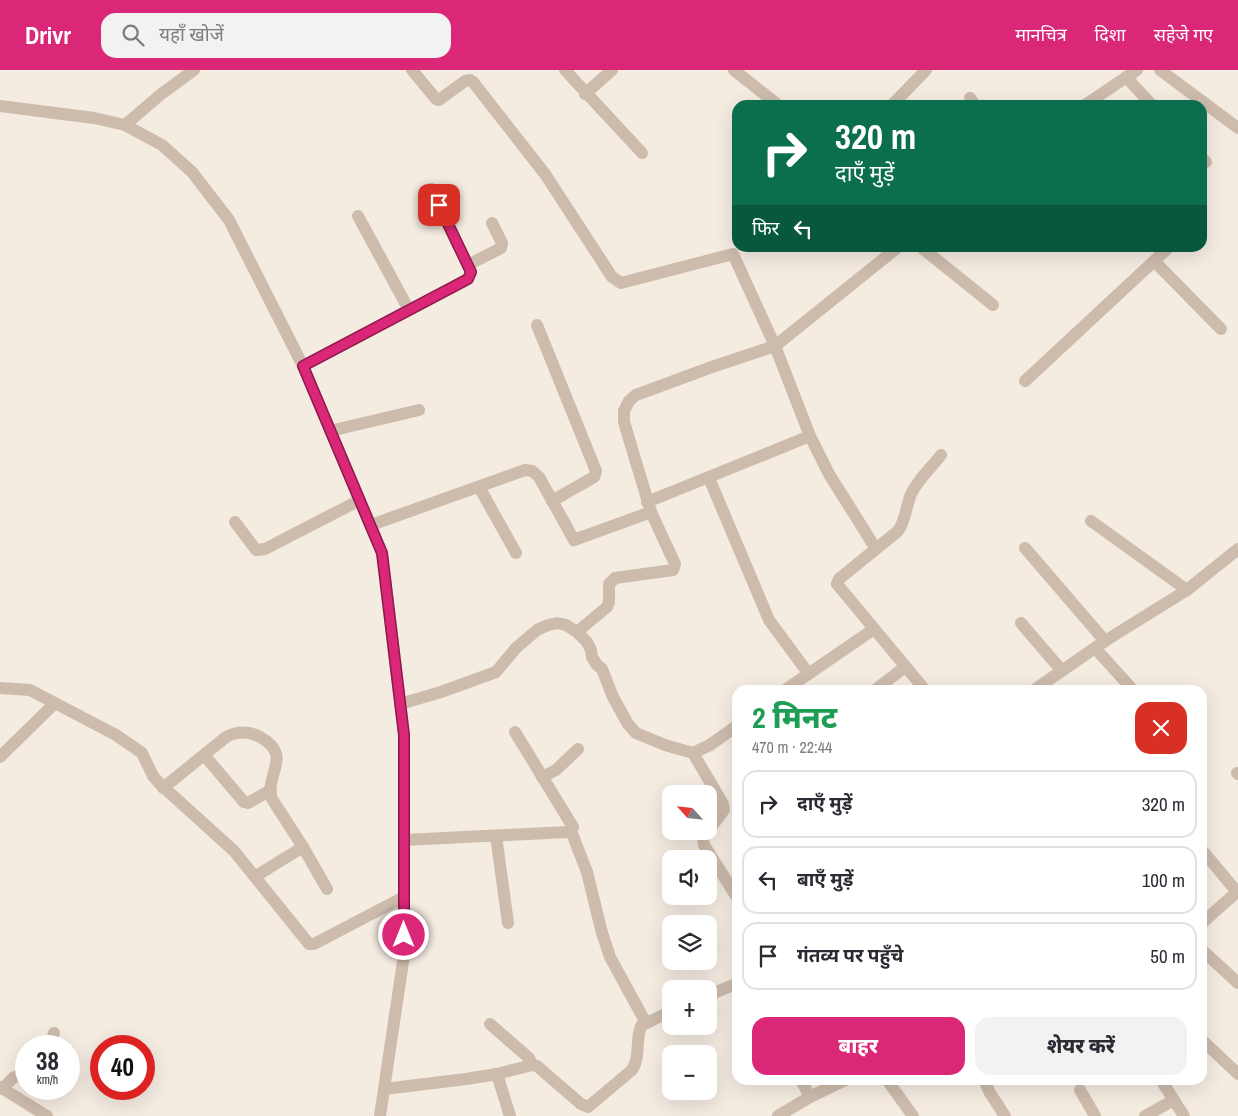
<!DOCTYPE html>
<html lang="hi">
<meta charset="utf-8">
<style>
:root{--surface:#fff;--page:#f2f2f3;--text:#2b2b33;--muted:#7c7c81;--line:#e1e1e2;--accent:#db2777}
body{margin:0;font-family:"Archivo Narrow","Noto Sans Devanagari",sans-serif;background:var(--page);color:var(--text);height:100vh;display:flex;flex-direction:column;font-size:19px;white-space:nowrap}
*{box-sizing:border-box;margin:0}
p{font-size:16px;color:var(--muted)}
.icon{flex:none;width:28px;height:28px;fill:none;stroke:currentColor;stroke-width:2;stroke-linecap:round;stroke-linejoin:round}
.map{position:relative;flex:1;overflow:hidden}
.sheet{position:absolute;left:732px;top:615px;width:475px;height:400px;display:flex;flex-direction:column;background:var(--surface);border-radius:15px;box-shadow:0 5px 20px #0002}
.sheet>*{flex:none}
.hud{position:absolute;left:732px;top:30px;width:475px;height:152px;border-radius:15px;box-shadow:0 5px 20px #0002;background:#0b6e4f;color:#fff;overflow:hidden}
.needle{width:32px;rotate:297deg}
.fabs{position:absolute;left:662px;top:715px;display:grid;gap:10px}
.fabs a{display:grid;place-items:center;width:55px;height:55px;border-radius:10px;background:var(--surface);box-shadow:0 5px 20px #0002;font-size:25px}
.speed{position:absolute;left:15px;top:965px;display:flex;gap:10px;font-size:25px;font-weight:700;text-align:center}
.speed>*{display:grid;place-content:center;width:65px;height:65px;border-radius:50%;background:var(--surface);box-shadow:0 5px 20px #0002;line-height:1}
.speed small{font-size:12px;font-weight:400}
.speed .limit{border:8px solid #d22;background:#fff;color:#111}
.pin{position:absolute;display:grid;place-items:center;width:42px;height:42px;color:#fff;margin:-21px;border-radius:10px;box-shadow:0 2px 8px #0006}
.me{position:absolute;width:55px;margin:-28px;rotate:0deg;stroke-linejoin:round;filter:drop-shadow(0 0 4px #0008)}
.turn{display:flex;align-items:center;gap:18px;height:105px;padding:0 20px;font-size:22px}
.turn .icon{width:65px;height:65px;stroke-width:2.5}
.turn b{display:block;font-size:35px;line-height:42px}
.then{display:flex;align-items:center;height:48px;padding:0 20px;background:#0003;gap:10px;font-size:19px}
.round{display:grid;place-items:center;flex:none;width:52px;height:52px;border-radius:15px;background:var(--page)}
.overview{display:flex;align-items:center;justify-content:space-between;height:85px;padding:0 20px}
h1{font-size:30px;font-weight:800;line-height:38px;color:#1e9e55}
.primary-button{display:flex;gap:10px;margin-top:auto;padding:10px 20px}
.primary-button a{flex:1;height:58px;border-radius:15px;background:var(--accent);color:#fff;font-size:20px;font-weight:800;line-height:58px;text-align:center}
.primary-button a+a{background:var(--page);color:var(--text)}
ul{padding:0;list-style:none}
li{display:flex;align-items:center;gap:15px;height:68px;margin:0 10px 8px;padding:0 10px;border:2px solid var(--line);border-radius:15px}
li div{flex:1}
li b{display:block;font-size:19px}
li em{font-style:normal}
header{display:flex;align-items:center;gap:30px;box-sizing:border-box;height:70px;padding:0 25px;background:var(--accent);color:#fff}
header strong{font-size:24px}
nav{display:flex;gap:28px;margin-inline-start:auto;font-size:18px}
.search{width:350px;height:45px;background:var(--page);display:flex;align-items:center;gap:12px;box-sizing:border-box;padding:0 18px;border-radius:15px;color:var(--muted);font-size:19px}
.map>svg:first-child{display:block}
</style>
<header>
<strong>Drivr</strong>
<div class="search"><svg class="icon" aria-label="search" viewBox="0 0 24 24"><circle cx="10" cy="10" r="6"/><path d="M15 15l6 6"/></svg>यहाँ खोजें</div>
<nav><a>मानचित्र</a><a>दिशा</a><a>सहेजे गए</a></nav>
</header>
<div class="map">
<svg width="1238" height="1046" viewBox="0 0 1238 1046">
<rect width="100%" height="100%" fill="#f4ebe1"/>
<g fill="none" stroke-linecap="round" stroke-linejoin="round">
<g stroke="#cdbbac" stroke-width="12">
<path d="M412 0 436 29 439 30 465 11 470 10 473 12 545 104 612 207 621 213 733 184 775 276 810 366 829 404 876 479"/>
<path d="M565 0 642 83"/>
<path d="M734 0 778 35"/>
<path d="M1160 0 1238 58"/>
<path d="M1126 7 1152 35"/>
<path d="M585 24 612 0"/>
<path d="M970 28 975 35"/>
<path d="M892 35 926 0"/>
<path d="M1085 35 1137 0"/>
<path d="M0 36 94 48 125 55 162 75 192 102 229 150 303 296 382 483 404 665V885L380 1046"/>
<path d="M125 55 160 25 194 0"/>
<path d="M1202 88 1206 92"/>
<path d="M358 146 409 240"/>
<path d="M922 178 993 235"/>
<path d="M1154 191 1221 259"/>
<path d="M468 195 501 178 502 173 492 153"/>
<path d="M537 255 596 401 594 407 552 431"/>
<path d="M303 296 468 209 471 202 431 119"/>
<path d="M1025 311 1168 178"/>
<path d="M330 361 419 340"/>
<path d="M709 408 769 550 808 603"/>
<path d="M479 417 516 483"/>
<path d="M647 432 810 366"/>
<path d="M1091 451 1187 520"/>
<path d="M235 452 256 480 265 479 360 430"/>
<path d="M371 455 525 400 532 401 539 407 574 470 651 442"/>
<path d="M1025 478 1105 571"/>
<path d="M1021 553 1062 601"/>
<path d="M577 562 607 537 609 532V514L615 508 673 500 675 494 651 442 624 352V341L629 331 636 325 709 298 775 276 897 178"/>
<path d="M1095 578 1133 620"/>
<path d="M0 618 30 620 116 665 142 683 153 706 160 714 234 781 309 874H314L404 827"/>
<path d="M785 620 874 559"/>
<path d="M875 620 905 597"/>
<path d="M925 620 837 514 839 509 898 461C906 450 906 436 911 424 918 409 932 397 941 385"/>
<path d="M1034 620 1105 571 1187 520 1238 479"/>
<path d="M400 634 441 622 496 602 516 578 537 560 548 555 557 553 566 555 577 562 587 572 591 580 592 587 597 595 602 599 613 627 628 654 636 663 665 675 693 683 710 675 738 655"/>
<path d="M693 683 723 734 724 740 709 760"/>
<path d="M204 685 244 732 248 733 269 721"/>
<path d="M0 687 55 633"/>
<path d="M1237 703 1238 704"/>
<path d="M542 707 556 700 578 679"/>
<path d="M163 718 226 667C238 661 249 661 260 667 294 686 264 704 272 729L303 777 327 819"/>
<path d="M571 761 587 802 602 863 610 887 646 953"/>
<path d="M707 761 703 769 704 775 738 829"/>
<path d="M496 766 508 853"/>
<path d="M404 770 568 762 573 757 515 662"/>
<path d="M1202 780 1237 822"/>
<path d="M256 806 303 777"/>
<path d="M1202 853 1238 821"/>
<path d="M1202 880 1238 913"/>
<path d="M709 925 738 913"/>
<path d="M490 954 529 988 532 995"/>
<path d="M1202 970 1238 1004"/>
<path d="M50 976 54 963"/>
<path d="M497 1004 510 1046"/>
<path d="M801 1010 810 1027"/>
<path d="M887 1010 913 1046"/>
<path d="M984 1010 990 1023 1005 1046"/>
<path d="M1161 1010 1184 1046"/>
<path d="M0 1017 47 1046"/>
<path d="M2 1019 13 1008 26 1001"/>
<path d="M384 1019 466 1009 497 1004 532 995 537 996 581 1034 588 1037 632 1000C641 986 635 972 641 956L671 941"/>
<path d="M1080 1020 1095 1046"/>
<path d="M778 1046 810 1027 845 1010"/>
<path d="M1145 1046 1174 1030"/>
</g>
</g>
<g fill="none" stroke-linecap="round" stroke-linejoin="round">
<g stroke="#8e194d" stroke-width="12">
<path id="route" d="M404 865V665L382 483 303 296 468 209 471 202 439 135"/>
</g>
<use href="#route" stroke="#db2777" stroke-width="9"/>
</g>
</svg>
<div class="fabs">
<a><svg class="needle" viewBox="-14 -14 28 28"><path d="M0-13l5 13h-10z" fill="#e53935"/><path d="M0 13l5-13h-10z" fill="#7c7c81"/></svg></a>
<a><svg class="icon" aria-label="sound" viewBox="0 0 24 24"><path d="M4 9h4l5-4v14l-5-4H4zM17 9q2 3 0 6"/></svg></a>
<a><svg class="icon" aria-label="layers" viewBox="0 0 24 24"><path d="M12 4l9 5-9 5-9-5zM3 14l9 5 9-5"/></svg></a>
<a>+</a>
<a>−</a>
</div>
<div class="speed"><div>38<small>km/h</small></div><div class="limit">40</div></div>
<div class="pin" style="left:439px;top:135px;background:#d93025"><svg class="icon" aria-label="arrive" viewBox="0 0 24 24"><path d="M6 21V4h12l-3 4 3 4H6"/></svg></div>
<svg class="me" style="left:404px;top:865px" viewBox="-20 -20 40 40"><circle r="17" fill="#db2777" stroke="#fff" stroke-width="3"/><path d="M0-11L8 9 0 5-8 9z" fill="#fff"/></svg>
<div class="hud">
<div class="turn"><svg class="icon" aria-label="right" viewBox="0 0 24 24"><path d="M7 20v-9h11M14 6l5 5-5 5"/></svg><div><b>320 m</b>दाएँ मुड़ें</div></div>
<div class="then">फिर<svg class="icon" aria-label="left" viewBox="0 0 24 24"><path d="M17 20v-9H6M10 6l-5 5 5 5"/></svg></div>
</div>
<section class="sheet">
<div class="overview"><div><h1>2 मिनट</h1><p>470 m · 22:44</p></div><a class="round" style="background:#d93025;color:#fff"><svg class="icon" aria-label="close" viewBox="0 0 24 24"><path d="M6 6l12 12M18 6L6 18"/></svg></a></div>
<ul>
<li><svg class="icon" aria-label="right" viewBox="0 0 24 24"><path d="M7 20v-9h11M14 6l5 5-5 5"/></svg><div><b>दाएँ मुड़ें</b></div><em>320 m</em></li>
<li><svg class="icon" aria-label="left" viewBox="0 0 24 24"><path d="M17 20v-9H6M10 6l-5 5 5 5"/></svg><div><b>बाएँ मुड़ें</b></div><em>100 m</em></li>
<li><svg class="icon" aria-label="arrive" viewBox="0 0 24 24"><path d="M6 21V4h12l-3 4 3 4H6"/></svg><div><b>गंतव्य पर पहुँचे</b></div><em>50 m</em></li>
</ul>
<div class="primary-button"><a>बाहर</a><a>शेयर करें</a></div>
</section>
</div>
